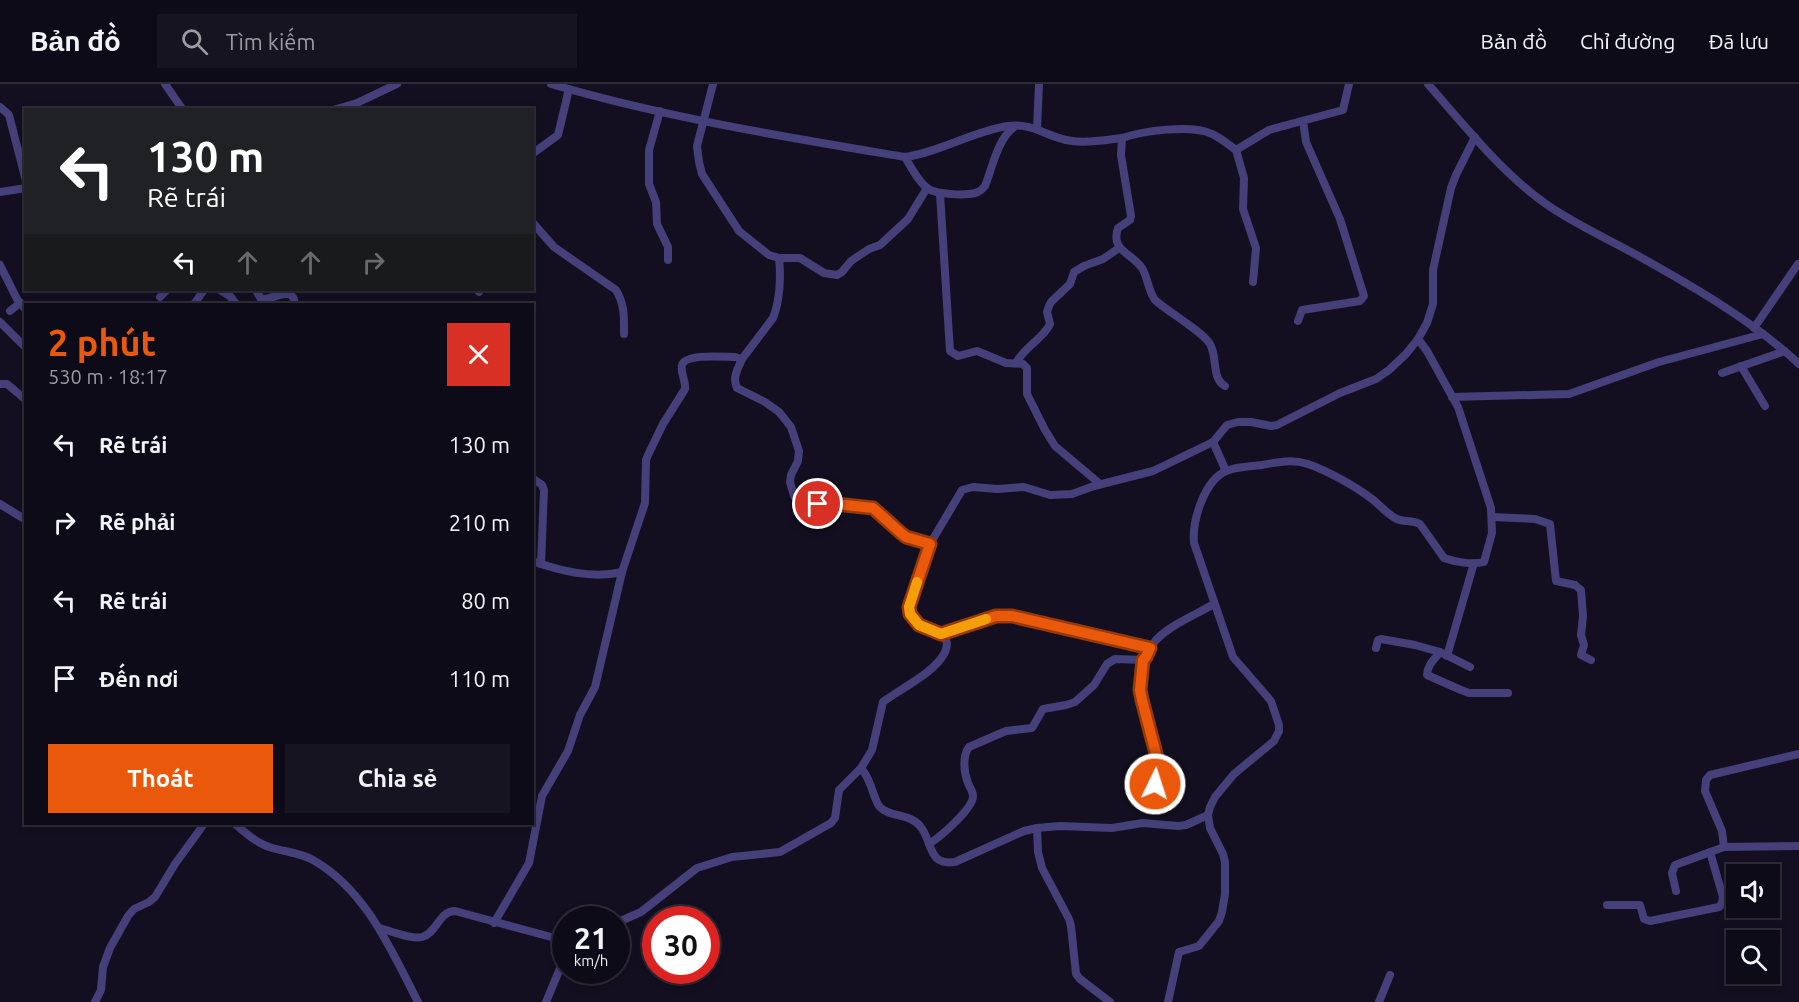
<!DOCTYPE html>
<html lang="vi">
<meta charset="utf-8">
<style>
:root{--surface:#0e0b18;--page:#171421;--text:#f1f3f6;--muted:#9b9ba2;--line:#2e2b37;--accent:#ea580c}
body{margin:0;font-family:Ubuntu,sans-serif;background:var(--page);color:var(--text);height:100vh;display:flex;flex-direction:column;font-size:22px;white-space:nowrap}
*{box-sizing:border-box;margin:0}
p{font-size:20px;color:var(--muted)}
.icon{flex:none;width:33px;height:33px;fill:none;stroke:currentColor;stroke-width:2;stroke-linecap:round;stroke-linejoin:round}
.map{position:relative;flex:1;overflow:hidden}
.side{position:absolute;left:24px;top:219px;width:510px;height:522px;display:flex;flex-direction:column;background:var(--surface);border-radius:0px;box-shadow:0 3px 9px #0003,0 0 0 2px var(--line)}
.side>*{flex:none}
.guide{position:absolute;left:24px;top:24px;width:510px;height:183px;border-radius:0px;box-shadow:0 3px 9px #0003,0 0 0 2px var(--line);background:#202124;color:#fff;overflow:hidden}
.controls{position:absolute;left:1726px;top:780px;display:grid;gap:12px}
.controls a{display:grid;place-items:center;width:54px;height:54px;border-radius:0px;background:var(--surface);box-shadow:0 3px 9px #0003,0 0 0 2px var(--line);font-size:30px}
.speed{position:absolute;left:552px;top:822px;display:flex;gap:12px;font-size:30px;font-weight:700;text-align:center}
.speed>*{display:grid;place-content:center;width:78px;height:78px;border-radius:50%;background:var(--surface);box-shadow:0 3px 9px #0003,0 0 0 2px var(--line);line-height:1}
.speed small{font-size:15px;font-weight:400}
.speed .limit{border:9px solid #d22;background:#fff;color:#111}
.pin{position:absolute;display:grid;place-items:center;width:51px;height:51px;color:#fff;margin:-26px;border:3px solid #fff;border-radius:50%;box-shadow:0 2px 6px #0007}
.me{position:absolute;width:66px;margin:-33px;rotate:4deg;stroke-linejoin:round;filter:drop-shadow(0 0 4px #0008)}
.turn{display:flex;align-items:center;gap:21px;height:126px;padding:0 24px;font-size:27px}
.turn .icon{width:78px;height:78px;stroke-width:2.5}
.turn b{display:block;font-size:42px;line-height:51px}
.lanes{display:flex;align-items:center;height:57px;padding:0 24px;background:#0003;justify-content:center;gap:30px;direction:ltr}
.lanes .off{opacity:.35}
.round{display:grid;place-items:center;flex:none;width:63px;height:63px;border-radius:0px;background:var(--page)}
.overview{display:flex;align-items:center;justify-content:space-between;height:102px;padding:0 24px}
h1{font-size:36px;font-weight:700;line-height:45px;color:var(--accent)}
.button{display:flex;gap:12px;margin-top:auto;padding:12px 24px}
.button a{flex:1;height:69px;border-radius:0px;background:var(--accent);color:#fff;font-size:24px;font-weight:700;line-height:69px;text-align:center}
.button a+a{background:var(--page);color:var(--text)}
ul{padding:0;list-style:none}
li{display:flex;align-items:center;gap:18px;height:78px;padding:0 24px}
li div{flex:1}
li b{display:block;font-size:22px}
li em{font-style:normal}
header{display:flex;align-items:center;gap:36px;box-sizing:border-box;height:84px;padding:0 30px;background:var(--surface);border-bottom:2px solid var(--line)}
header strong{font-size:28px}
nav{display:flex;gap:33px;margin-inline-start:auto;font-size:21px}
.search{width:420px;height:54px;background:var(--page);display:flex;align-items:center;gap:15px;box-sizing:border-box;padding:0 21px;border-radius:0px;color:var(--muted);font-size:22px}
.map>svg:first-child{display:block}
</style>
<header>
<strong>Bản đồ</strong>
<div class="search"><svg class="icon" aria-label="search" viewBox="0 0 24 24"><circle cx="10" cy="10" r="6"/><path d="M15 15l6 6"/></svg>Tìm kiếm</div>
<nav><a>Bản đồ</a><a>Chỉ đường</a><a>Đã lưu</a></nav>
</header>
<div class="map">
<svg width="1799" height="918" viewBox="0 0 1799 918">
<rect width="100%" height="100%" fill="#130f20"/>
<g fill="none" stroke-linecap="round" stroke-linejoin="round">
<g stroke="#453f7a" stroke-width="8">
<path d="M165 0 183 26"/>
<path d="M551 0C667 34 786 53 905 73 941 68 973 47 1008 42 1033 39 1044 51 1066 56 1083 60 1104 56 1122 54"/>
<path d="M713 0 697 62 699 78 702 90 739 147 769 171 779 174H800L824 189 837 191 842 188 851 177 869 165 880 161 908 135 927 104"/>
<path d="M1428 0C1464 41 1501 88 1546 120 1573 139 1604 153 1633 169 1689 200 1752 236 1799 280"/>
<path d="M0 23 9 31 26 97"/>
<path d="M333 26 357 19 397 0"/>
<path d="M660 27 649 66V100L656 118 657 140 668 163V176"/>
<path d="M1037 45 1039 0"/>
<path d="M1236 66 1244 94 1243 125 1256 164 1253 198"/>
<path d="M532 70 558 51 569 5"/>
<path d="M905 73C911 83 918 97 927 104 936 111 968 112 978 108 982 106 982 105 985 102 993 82 997 56 1014 43"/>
<path d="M0 108 26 104"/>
<path d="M940 110 950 267 958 272 977 267 1006 279 1023 280 1027 284V310L1045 346 1055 362 1100 400"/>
<path d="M532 138 554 163 616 206C625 221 624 234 624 250"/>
<path d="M0 181 17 215 26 226"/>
<path d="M220 206 230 212 236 220"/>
<path d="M256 206 261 215C274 216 293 200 295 220"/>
<path d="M479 208 480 206"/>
<path d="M160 213 167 206"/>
<path d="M194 220 204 206"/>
<path d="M10 227 20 219"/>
<path d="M1298 237 1302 226 1360 217 1364 212 1340 135 1306 58 1303 37"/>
<path d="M0 238 26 264"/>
<path d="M1754 244 1798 180"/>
<path d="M742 275C738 285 732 293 737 304L765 318 779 328 791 343 799 367 798 377 791 391 790 398 794 412 797 416 806 420 826 419 873 424 901 449 906 453 930 460"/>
<path d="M1016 279C1026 261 1043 255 1050 240L1047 228 1049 222 1051 218 1070 200 1074 188 1084 182 1103 175 1119 164"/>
<path d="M1741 282 1765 322"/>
<path d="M1722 289 1785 267"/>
<path d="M0 300H7L26 316"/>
<path d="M1225 302C1211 294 1218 274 1210 260 1202 247 1168 228 1155 216 1148 206 1148 194 1142 184 1132 169 1110 167 1118 144L1130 136 1131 132 1121 71 1122 54C1143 47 1191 40 1212 50 1221 54 1229 61 1236 66L1269 46 1343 26 1349 0"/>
<path d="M1452 313 1569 310 1659 278 1763 250"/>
<path d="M1213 358 1226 387"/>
<path d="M532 394 542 401 544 406 541 480"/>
<path d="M0 420 26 436"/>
<path d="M1492 433 1535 435 1550 440 1556 497 1575 501 1581 506 1583 532 1581 551 1584 561 1581 571 1591 576"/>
<path d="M532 477C561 487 592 495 622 488"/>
<path d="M941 550 996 532 1012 533 1150 564"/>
<path d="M1376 564 1378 556 1381 555 1415 561 1440 568 1470 583"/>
<path d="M1440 568C1435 575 1427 581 1427 591L1461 606 1469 609H1508"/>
<path d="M1447 572 1474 479"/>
<path d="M1143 576 1140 606 1141 616 1159 685V689L1154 693 1155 700"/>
<path d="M861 684C865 689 868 694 870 700 873 707 875 716 879 722 889 734 910 729 920 742 933 757 927 782 955 778L1024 747 1037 744 1060 742 1112 744 1143 739 1178 742 1186 741 1208 731"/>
<path d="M235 740C246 749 255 758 269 763 284 768 299 768 313 776 366 806 391 866 418 918"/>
<path d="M1037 744 1038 768 1042 784 1069 835 1071 842 1076 890 1080 895 1110 918"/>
<path d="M929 760C940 753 973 725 973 712 973 707 970 704 968 699 964 689 962 672 969 663L1006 647 1032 644 1043 625 1066 621 1075 618 1094 601 1107 580 1115 575 1143 576C1149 570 1151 562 1156 556 1170 541 1197 530 1214 520"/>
<path d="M1724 763 1722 747 1705 707 1706 696 1710 691 1799 670"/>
<path d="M1676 807 1672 789 1675 781 1724 763 1799 762"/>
<path d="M1607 821H1640L1644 835 1650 837 1719 823 1722 819 1723 813 1710 768"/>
<path d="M494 839 529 779 542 712 568 667 580 631 595 603 622 488 645 419 646 376 648 371 663 340 685 305C686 297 680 288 682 281 685 269 724 273 735 273L742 275 773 234C780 217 781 192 779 174"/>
<path d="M616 839 641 828 697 784 732 773 780 768 831 739 835 734 839 706 861 684 872 666 883 618C900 605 936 588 945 568 955 546 923 548 914 536 911 532 910 527 909 523L930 460 962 406 973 403 997 405 1024 403 1050 411 1072 410 1094 402 1153 387 1213 358 1227 341 1238 338H1251L1271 342 1277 341 1340 309 1376 295 1389 286 1406 270 1418 255"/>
<path d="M380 844C390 847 412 856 422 853 437 849 439 827 455 827L566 857"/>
<path d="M95 918 101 906 103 883 110 864 128 832 134 825 149 818 155 813 175 780 204 740"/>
<path d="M546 918 566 870"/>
<path d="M1168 918 1179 868 1199 862 1219 837 1222 828 1225 810V778L1223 770 1210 744 1208 731 1210 723 1215 713 1234 690 1274 657 1279 647V641L1271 617 1233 573 1194 459C1192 437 1204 397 1226 387 1235 383 1252 382 1262 381 1278 378 1292 375 1308 380 1328 387 1355 402 1372 415 1380 421 1388 431 1397 435 1404 438 1412 436 1420 440L1444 474C1455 478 1473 481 1484 478L1492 449 1491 424 1458 323 1427 267 1418 255 1427 239 1433 220V186L1451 104 1456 91 1475 53"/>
<path d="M1379 918 1390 891"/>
</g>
</g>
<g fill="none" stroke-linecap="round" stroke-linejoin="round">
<g stroke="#983908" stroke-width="15">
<path id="route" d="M818 420 826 419 873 424 901 449 906 453 930 460 909 523 910 530 919 541 941 550 996 532H1012L1150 564 1146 573 1143 576 1140 606 1142 616 1160 685 1159 689 1154 693 1155 700"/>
</g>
<use href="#route" stroke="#ea580c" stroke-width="10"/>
<path stroke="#f59e0b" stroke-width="10" d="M917 498 909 523 910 530 919 541 941 550 986 535"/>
</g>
</svg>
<div class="controls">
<a><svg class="icon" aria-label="sound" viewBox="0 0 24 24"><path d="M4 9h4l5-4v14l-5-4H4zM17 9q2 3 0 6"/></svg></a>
<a><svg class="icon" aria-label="search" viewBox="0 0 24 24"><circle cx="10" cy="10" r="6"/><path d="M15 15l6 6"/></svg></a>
</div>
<div class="speed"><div>21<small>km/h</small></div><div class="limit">30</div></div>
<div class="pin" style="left:818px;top:420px;background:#d93025"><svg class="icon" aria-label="arrive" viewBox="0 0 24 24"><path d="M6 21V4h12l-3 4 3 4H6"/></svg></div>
<svg class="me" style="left:1155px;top:700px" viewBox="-20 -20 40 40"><circle r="17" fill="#ea580c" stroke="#fff" stroke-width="3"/><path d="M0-11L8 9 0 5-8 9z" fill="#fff"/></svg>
<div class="guide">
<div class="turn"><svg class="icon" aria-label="left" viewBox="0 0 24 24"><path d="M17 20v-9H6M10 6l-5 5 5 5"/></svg><div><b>130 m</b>Rẽ trái</div></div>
<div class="lanes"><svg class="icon" aria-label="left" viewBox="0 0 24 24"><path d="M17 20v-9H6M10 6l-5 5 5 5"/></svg><svg class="icon off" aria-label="ahead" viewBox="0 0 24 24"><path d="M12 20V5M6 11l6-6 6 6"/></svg><svg class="icon off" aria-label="ahead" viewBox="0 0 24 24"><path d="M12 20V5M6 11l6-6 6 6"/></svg><svg class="icon off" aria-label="right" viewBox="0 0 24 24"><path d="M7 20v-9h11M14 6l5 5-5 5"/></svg></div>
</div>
<section class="side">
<div class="overview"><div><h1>2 phút</h1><p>530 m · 18:17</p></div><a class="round" style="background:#d93025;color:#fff"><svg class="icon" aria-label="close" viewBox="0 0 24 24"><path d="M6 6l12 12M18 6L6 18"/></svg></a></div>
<ul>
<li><svg class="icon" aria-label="left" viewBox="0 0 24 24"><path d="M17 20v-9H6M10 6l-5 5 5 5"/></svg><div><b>Rẽ trái</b></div><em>130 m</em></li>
<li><svg class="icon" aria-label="right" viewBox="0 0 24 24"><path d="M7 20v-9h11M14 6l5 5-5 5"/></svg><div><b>Rẽ phải</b></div><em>210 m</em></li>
<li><svg class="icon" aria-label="left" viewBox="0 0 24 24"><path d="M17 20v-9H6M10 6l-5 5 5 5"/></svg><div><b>Rẽ trái</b></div><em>80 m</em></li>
<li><svg class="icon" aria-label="arrive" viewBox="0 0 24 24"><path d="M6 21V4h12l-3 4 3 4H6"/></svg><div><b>Đến nơi</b></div><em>110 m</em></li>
</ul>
<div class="button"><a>Thoát</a><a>Chia sẻ</a></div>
</section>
</div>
